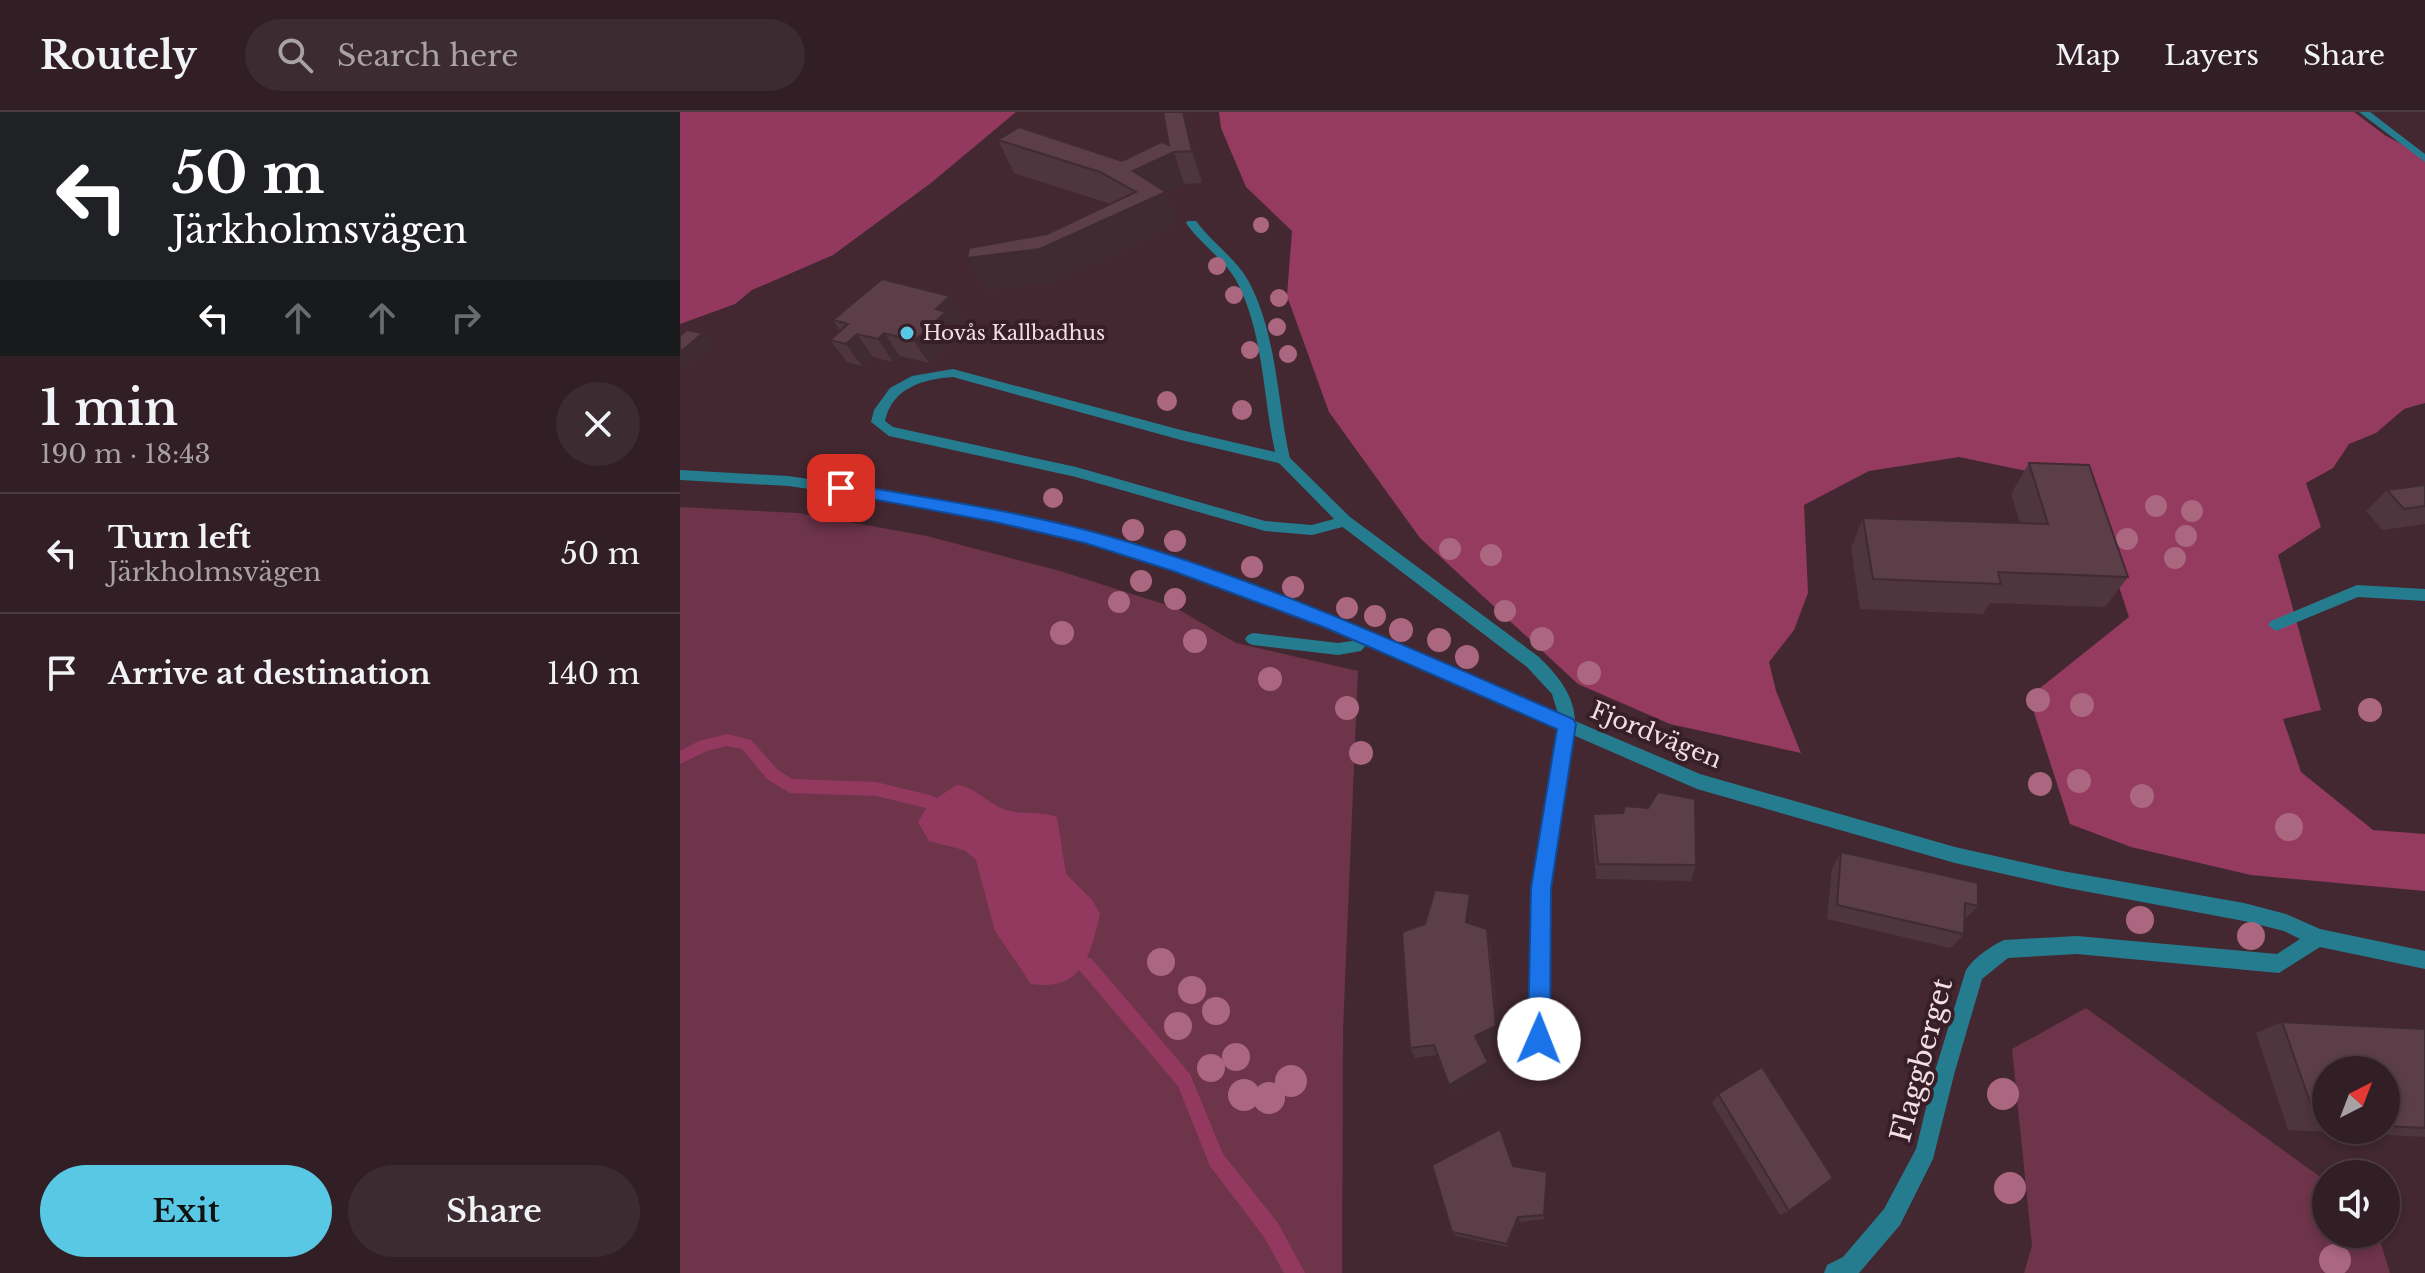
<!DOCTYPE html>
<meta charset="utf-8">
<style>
:root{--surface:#321e25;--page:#3d2b32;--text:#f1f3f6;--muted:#a8a2a7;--line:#4d3c42;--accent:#58c8e4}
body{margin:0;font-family:"Libre Baskerville",serif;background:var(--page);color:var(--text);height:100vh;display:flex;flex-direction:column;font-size:30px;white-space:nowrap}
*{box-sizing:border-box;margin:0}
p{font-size:26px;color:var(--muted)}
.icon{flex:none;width:44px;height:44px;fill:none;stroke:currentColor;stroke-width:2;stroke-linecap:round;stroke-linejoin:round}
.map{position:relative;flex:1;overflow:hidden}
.details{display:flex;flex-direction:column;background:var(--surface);width:680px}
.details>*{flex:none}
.hud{background:#202124;color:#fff;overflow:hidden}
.needle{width:52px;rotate:42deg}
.controls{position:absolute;left:1632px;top:944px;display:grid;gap:16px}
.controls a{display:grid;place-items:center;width:88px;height:88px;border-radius:50%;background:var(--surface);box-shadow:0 4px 12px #0003,0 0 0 2px var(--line);font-size:40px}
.pin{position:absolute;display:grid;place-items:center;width:68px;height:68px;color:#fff;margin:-34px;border-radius:16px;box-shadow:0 4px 12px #0006}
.me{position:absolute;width:88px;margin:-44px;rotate:1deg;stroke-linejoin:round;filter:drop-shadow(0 0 6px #0008)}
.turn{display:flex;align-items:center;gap:28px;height:168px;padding:0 40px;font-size:36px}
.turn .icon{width:104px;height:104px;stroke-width:2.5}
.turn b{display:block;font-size:56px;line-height:68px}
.lanes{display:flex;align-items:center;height:76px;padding:0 40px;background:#0003;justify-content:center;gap:40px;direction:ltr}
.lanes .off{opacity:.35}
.round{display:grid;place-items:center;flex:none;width:84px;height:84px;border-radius:42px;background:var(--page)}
.head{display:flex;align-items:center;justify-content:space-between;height:136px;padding:0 40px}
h1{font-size:48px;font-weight:600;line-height:60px}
.primary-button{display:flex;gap:16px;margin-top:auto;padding:16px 40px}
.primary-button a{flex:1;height:92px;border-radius:48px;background:var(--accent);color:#111;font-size:32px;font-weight:600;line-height:92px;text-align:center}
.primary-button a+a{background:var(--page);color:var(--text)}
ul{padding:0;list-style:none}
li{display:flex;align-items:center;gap:24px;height:120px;padding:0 40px;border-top:2px solid var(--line)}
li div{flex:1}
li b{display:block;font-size:30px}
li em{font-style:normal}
header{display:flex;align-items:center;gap:48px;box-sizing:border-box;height:112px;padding:0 40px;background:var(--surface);border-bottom:2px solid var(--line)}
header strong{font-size:38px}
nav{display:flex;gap:44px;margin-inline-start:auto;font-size:28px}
.search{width:560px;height:72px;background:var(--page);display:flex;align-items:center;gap:20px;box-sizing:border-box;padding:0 28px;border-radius:44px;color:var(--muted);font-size:30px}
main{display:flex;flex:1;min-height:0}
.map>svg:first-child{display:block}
</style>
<header>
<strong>Routely</strong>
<div class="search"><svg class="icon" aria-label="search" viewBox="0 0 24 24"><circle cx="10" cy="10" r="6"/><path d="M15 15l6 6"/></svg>Search here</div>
<nav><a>Map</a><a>Layers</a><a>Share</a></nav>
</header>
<main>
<section class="details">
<div class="hud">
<div class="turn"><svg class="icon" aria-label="left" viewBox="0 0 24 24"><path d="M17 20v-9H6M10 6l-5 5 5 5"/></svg><div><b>50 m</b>Järkholmsvägen</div></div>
<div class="lanes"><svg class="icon" aria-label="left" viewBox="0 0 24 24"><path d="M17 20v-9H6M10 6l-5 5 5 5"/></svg><svg class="icon off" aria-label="ahead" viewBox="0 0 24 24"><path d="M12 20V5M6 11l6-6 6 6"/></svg><svg class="icon off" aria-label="ahead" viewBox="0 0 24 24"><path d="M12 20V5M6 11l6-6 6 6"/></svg><svg class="icon off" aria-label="right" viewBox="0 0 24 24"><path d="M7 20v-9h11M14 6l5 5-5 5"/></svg></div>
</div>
<div class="head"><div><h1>1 min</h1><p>190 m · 18:43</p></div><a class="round"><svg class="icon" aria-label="close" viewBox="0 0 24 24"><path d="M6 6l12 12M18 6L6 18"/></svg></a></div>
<ul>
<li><svg class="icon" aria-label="left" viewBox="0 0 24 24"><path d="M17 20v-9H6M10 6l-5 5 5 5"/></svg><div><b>Turn left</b><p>Järkholmsvägen</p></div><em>50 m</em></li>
<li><svg class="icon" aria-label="arrive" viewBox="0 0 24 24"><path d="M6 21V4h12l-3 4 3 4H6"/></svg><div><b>Arrive at destination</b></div><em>140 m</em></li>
</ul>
<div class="primary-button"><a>Exit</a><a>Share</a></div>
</section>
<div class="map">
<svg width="1745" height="1161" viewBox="0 0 1745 1161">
<rect width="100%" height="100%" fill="#432831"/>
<g fill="#6e344a">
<path d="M0 395 118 401 247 424 380 459 496 496 556 531 678 559 663 918 662 1161H0Z"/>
<path d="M1406 896 1646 1069V1122H1698L1710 1161H1344L1352 1134 1332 937Z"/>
</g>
<path fill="#953b60" d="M539 0H1674L1706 24 1745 44V291L1724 297 1696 321 1669 332 1653 356 1626 371 1641 415 1598 443 1641 598 1603 607 1621 660 1693 718 1745 722V779L1571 763 1451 735 1390 712 1349 585 1449 505 1405 371 1279 345 1189 359 1124 393 1128 481 1114 518 1089 550 1096 579 1121 641 990 612 898 572 740 426 649 300 607 184 612 119 566 75 541 16Z"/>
<g fill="#93395f">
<path d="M0 0H336L251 71 153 143 72 178 55 192 0 212Z"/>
<path d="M277 673C296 676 304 688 321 696 338 704 359 698 377 705L386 762 413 789 420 802C410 844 403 879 351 872L315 819 296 748 284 738 249 729 238 710 250 690Z"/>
</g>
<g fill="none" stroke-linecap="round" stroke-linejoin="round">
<g fill="#93395f" fill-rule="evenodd">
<path d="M47 622 71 628 98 658 112 667 196 670 250 683 255 685 258 690 255 695 250 697 196 684 110 681 88 668 62 637 47 634 27 639 0 652V639L19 629Z"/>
<path d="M406 845 412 847 510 962 543 1042 598 1111 625 1161H604L584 1125 530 1054 498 974 400 859 398 853 400 847Z"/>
</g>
<g fill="#267c8f" fill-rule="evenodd">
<path d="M508 109H516C532 131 556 146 569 170 597 223 597 289 610 347L608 350 603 352 501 328 273 265C243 267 212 276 205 309L213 315 396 355 585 409 632 413 665 404 670 405 672 409 670 413 632 423 585 419 396 365 209 324 191 310 194 298 210 276 232 264 273 257 501 318 595 340C583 285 584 224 558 172 546 148 521 133 506 111Z"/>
<path d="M684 520 689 522 692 526 681 539 658 543 573 533 568 531 565 527 568 523 573 521 658 531 672 529Z"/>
</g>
<g fill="#267c8f" fill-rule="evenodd">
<path d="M1679 0H1690L1745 42V50Z"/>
<path d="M603 342 608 344 670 405 859 545C877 563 894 582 895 609L1020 662 1275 735 1382 759 1564 791 1606 802 1640 817 1745 839V857L1640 835 1599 861 1397 842 1328 846 1302 867 1275 959 1253 1047 1220 1113 1179 1161H1144L1147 1153 1163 1145 1204 1097 1236 1037 1255 959 1285 861C1290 848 1311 834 1324 828L1397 824 1597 842 1620 827 1604 819 1564 809 1382 775 1275 751 1017 677 893 623 870 776 868 957 865 964 858 967 851 964 848 957 852 776 878 616 647 515 494 458 406 430 214 389 108 374 0 368V358L108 364 214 379 406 420 504 450 657 507 878 602 872 582 847 555 660 413 598 350 596 347Z"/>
<path d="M1677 473 1745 477V489L1678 485 1596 519 1588 513 1591 509Z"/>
</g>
</g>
<g fill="#aa677f">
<circle cx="581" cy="113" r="8"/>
<circle cx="537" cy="154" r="9"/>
<circle cx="554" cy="183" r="9"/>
<circle cx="599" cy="186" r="9"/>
<circle cx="597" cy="215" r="9"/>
<circle cx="570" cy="238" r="9"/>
<circle cx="608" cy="242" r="9"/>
<circle cx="487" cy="289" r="10"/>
<circle cx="562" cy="298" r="10"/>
<circle cx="373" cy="386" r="10"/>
<circle cx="1476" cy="394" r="11"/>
<circle cx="1512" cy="399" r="11"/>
<circle cx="453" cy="418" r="11"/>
<circle cx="1506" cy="424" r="11"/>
<circle cx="1447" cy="427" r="11"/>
<circle cx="495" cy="429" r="11"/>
<circle cx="770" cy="437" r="11"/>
<circle cx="811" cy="443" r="11"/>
<circle cx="1495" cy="446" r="11"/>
<circle cx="572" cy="455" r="11"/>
<circle cx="461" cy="469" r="11"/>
<circle cx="613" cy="475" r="11"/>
<circle cx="495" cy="487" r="11"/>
<circle cx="439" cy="490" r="11"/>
<circle cx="667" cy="496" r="11"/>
<circle cx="825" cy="499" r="11"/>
<circle cx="695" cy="504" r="11"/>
<circle cx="721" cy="518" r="12"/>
<circle cx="382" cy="521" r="12"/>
<circle cx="862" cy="527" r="12"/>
<circle cx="759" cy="528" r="12"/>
<circle cx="515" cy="529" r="12"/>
<circle cx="787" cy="545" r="12"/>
<circle cx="909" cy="561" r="12"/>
<circle cx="590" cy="567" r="12"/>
<circle cx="1358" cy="588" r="12"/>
<circle cx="1402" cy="593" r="12"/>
<circle cx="667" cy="596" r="12"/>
<circle cx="1690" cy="598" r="12"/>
<circle cx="681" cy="641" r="12"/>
<circle cx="1399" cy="669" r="12"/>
<circle cx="1360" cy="672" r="12"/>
<circle cx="1462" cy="684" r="12"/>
<circle cx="1609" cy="715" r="14"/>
<circle cx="1460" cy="808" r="14"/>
<circle cx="1571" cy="824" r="14"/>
<circle cx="481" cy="850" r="14"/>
<circle cx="512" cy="878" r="14"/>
<circle cx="536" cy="899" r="14"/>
<circle cx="498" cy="914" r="14"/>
<circle cx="556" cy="945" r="14"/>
<circle cx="531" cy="956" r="14"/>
<circle cx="611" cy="969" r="16"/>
<circle cx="1323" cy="982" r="16"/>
<circle cx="564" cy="983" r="16"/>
<circle cx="589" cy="986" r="16"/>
<circle cx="1330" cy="1076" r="16"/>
<circle cx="1655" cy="1148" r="16"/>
</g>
<g fill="#4e353e" fill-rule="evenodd">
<path d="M506 0 522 71 504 72 486 81 497 113 376 170 305 179 367 122 431 92 334 61 318 28 442 49 489 33Z"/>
<path d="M270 184 283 207 275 215 279 222 249 251 220 244 213 250 193 245 182 254 167 250 150 228 160 219 153 208Z"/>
<path d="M1349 351 1448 465 1425 495 1310 491 1303 502 1180 497 1171 436 1183 406 1340 411 1331 382Z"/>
<path d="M1745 373V412L1702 418 1686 399 1707 378Z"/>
<path d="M968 696 1016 753 1011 769 916 767 912 718 913 702 943 701Z"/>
<path d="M1161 740 1298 794 1285 807 1284 822 1270 836 1147 807 1152 756Z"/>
<path d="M793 797 791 812 810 831 819 925 800 933 810 960 772 982 757 943 735 946 730 936Z"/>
<path d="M1602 910 1745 917V1025L1608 1018 1576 921ZM1646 958H1706V1018H1646Z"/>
<path d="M1038 982 1109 1099 1100 1103 1032 991Z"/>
<path d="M833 1054 867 1066 864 1107 840 1110 828 1135 776 1124 772 1120Z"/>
</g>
<g fill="#402b32">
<path d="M503 0H506L522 71 512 39Z"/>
<path d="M494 40 504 72 486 81 497 113 376 170 305 179 287 146 360 137 464 90 453 59Z"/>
<path d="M270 184 283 207 275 215 279 222 249 251 234 229 256 197Z"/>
<path d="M23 221 33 233 0 261V240Z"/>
<path d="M204 221 220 244 213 250 198 227Z"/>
<path d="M177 222 193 245 182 254 166 232Z"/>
<path d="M790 782 793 797 789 824 786 810Z"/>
<path d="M807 817 819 925 798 934 795 924Z"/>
<path d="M808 950 810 960 772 982 769 973Z"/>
<path d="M838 1105 840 1110 828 1135 827 1132Z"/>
</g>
<g fill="#5b3e48" stroke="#402b32" stroke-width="2">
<path d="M483 0H503L512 39 494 40 453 59 486 80 360 137 287 146 289 136 367 122 456 80 420 60 318 28 339 15 442 49 481 30 489 33Z"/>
<path d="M202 167 270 184 256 197 266 200 234 229 204 221 198 227 177 222 166 232 150 228 168 212 153 208Z"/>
<path d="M7 218 23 221 0 240V224Z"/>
<path d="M1349 351 1409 353 1448 465 1318 460 1321 472 1193 467 1183 406 1368 412Z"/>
<path d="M1745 373V394L1724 397 1707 378Z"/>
<path d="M978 680 1015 687 1016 753 918 752 913 702 943 701 945 694 968 696Z"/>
<path d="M1161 740 1298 771V794L1285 791 1284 822 1157 793Z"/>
<path d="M755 778 790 782 786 810 807 817 816 914 795 924 808 950 769 973 754 933 730 936 722 820 745 812Z"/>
<path d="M1602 910 1745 917V1016L1706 1014V958H1646V1010H1637Z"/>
<path d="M1082 955 1153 1066 1109 1099 1038 982Z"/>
<path d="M820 1017 833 1054 867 1060 864 1103 838 1105 827 1132 772 1120 752 1053Z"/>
</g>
<path fill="#1a73e8" stroke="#114b97" stroke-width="2" d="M161 371C243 385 325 397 406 418 574 463 734 538 893 607L896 612 871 776 870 927 867 935 859 938 851 935 848 927 851 776 877 617 646 516 493 459 405 431 315 410 155 380V372Z"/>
<circle fill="#58c8e4" stroke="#381e27" stroke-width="3" cx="227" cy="221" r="8"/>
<g text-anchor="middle" stroke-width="8" stroke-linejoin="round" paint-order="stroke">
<g font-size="20" fill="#f2dfe4" stroke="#381e27" text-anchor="start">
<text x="243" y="228">Hovås Kallbadhus</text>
</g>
<g font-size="24" fill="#f2dfe4" stroke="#381e27">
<text transform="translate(976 623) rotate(22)" y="8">Fjordvägen</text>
</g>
<g font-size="28" fill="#f2dfe4" stroke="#381e27">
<text transform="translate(1241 948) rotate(-75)" y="10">Flaggberget</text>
</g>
</g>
</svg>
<div class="controls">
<a><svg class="needle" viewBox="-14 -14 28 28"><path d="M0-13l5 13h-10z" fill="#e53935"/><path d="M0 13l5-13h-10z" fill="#a8a2a7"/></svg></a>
<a><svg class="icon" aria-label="sound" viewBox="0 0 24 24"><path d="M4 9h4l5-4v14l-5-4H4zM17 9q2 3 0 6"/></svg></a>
</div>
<div class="pin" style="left:161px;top:376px;background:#d93025"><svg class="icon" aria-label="arrive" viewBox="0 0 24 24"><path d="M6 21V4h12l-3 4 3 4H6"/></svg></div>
<svg class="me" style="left:859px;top:927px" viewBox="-20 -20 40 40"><circle r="19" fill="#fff"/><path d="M0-13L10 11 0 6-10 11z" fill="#1a73e8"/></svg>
</div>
</main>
